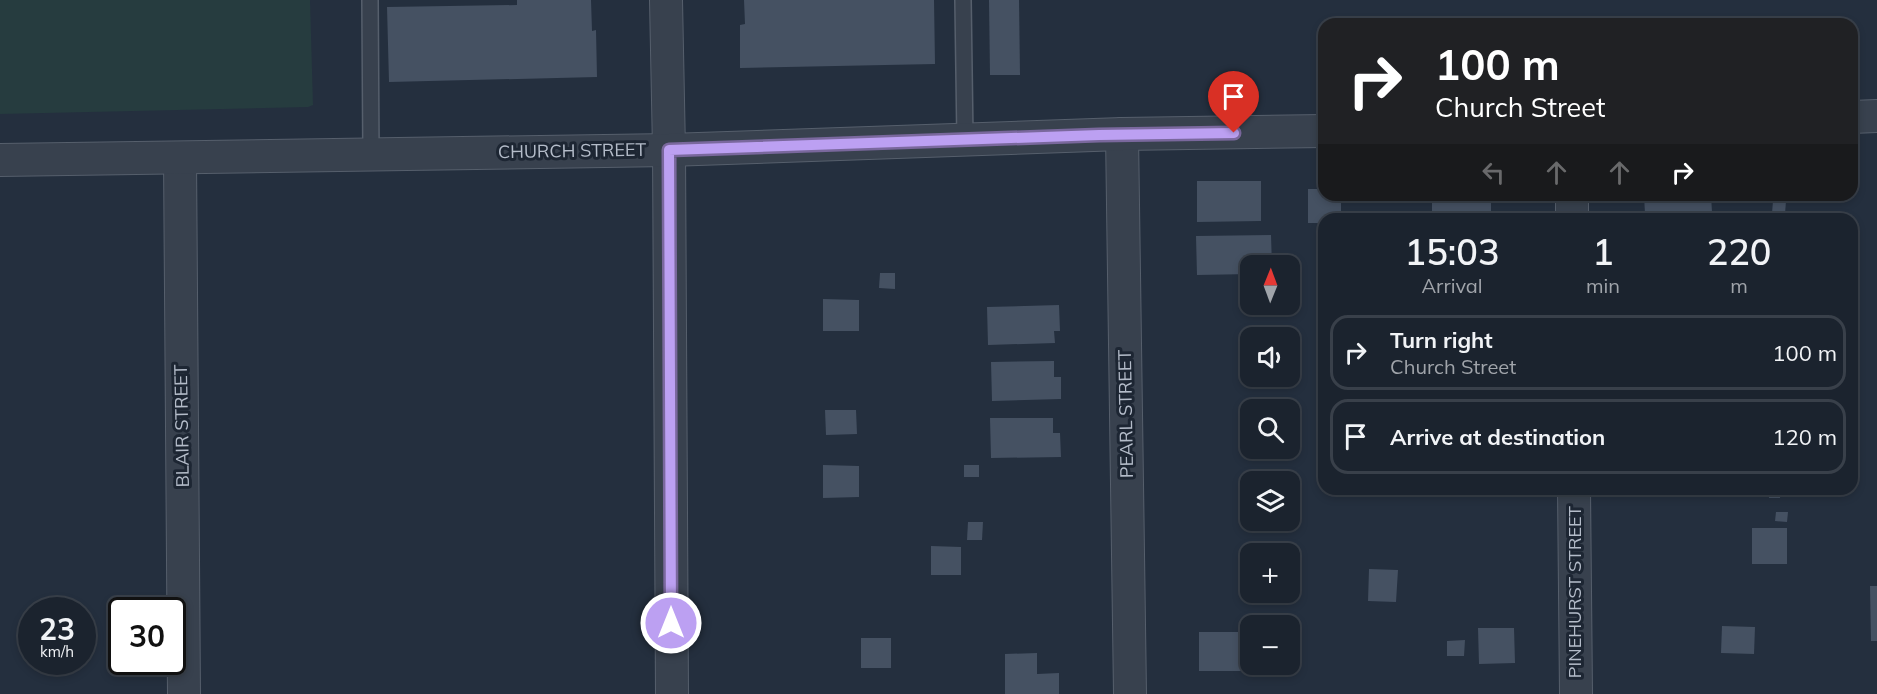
<!DOCTYPE html>
<meta charset="utf-8">
<style>
:root{--surface:#1b232e;--page:#242b36;--text:#f1f3f6;--muted:#a0a4aa;--line:#39404a}
body{margin:0;font-family:Mulish,sans-serif;background:var(--page);color:var(--text);height:100vh;display:flex;flex-direction:column;font-size:22px;white-space:nowrap}
*{box-sizing:border-box;margin:0}
p{font-size:20px;color:var(--muted)}
.icon{flex:none;width:33px;height:33px;fill:none;stroke:currentColor;stroke-width:2;stroke-linecap:round;stroke-linejoin:round}
.map{position:relative;flex:1;overflow:hidden}
.sheet{position:absolute;left:1318px;top:213px;width:540px;height:282px;display:flex;flex-direction:column;background:var(--surface);border-radius:18px;box-shadow:0 3px 9px #0003,0 0 0 2px var(--line)}
.sheet>*{flex:none}
.banner{position:absolute;left:1318px;top:18px;width:540px;height:183px;border-radius:18px;box-shadow:0 3px 9px #0003,0 0 0 2px var(--line);background:#202124;color:#fff;overflow:hidden}
.needle{width:39px;rotate:1deg}
.controls{position:absolute;left:1240px;top:255px;display:grid;gap:12px}
.controls a{display:grid;place-items:center;width:60px;height:60px;border-radius:12px;background:var(--surface);box-shadow:0 3px 9px #0003,0 0 0 2px var(--line);font-size:30px}
.speed{position:absolute;left:18px;top:597px;display:flex;gap:12px;font-size:30px;font-weight:700;text-align:center}
.speed>*{display:grid;place-content:center;width:78px;height:78px;border-radius:50%;background:var(--surface);box-shadow:0 3px 9px #0003,0 0 0 2px var(--line);line-height:1}
.speed small{font-size:15px;font-weight:400}
.speed .limit{border:3px solid #111;border-radius:9px;background:#fff;color:#111}
.pin{position:absolute;display:grid;place-items:center;width:51px;height:51px;color:#fff;margin:-62px -26px;border-radius:50% 50% 50% 0;rotate:-45deg;box-shadow:0 0 6px #0007}
.pin .icon{rotate:45deg}
.me{position:absolute;width:66px;margin:-33px;rotate:0deg;stroke-linejoin:round;filter:drop-shadow(0 0 4px #0008)}
.turn{display:flex;align-items:center;gap:21px;height:126px;padding:0 18px;font-size:27px}
.turn .icon{width:78px;height:78px;stroke-width:2.5}
.turn b{display:block;font-size:42px;line-height:51px}
.lanes{display:flex;align-items:center;height:57px;padding:0 18px;background:#0003;justify-content:center;gap:30px;direction:ltr}
.lanes .off{opacity:.35}
.eta{display:flex;justify-content:space-evenly;align-items:center;height:102px;text-align:center}
.eta b{font-size:36px;font-weight:600;line-height:42px}
ul{padding:0;list-style:none}
li{display:flex;align-items:center;gap:18px;height:75px;margin:0 12px 9px;padding:0 6px;border:3px solid var(--line);border-radius:18px}
li div{flex:1}
li b{display:block;font-size:22px}
li em{font-style:normal}
.map>svg:first-child{display:block}
</style>
<div class="map">
<svg width="1877" height="694" viewBox="0 0 1877 694">
<rect width="100%" height="100%" fill="#242f3e"/>
<path fill="#263c3f" d="M0 0H310L313 105 308 107 0 114Z"/>
<g fill="#455162">
<path d="M517 0H591L592 31 596 30 597 77 389 82 387 7 517 5Z"/>
<path d="M744 0H934L935 64 740 68V25L745 24Z"/>
<path d="M989 0H1019L1020 75H990Z"/>
<path d="M1197 181H1261V221L1197 222Z"/>
<path d="M1308 189H1324V195H1341V219H1324V223H1308Z"/>
<path d="M1432 195H1496V200H1491V216L1432 217Z"/>
<path d="M1644 195H1711L1712 212 1645 214Z"/>
<path d="M1773 201H1786L1785 214 1772 213Z"/>
<path d="M1271 235 1272 266H1251V274L1197 275 1196 236Z"/>
<path d="M880 273H895V289L879 288Z"/>
<rect x="1852" y="296" width="4" height="14"/>
<path d="M823 299 859 300V331H823Z"/>
<path d="M1059 305 1060 331H1054L1055 343 988 345 987 307Z"/>
<path d="M1054 361V377H1061V399L992 401 991 362Z"/>
<path d="M825 410H856L857 434 826 435Z"/>
<path d="M990 418H1053V433H1060L1061 457 991 458Z"/>
<path d="M823 465 859 466V497L823 498Z"/>
<rect x="964" y="465" width="15" height="12"/>
<path d="M1769 489H1781L1780 498H1769Z"/>
<path d="M1776 512H1788L1787 522 1775 521Z"/>
<path d="M968 522H983L982 540H967Z"/>
<rect x="1752" y="528" width="35" height="36"/>
<path d="M931 546 961 547V575H931Z"/>
<path d="M1369 569 1398 570 1396 602 1368 601Z"/>
<path d="M1870 586H1877V641H1871Z"/>
<path d="M1722 626 1755 627 1754 654 1721 653Z"/>
<path d="M1478 628H1514L1515 663 1479 664Z"/>
<path d="M1199 632H1251V664H1270V671H1199Z"/>
<rect x="861" y="638" width="30" height="30"/>
<path d="M1465 640 1464 656H1447V641Z"/>
<path d="M1037 653V674L1059 673V694H1005V654Z"/>
</g>
<g fill="none" stroke-linecap="round" stroke-linejoin="round">
<g stroke="#565f6c" stroke-width="18">
<g id="service">
<path d="M370 0 371 155"/>
<path d="M963 0 965 140"/>
</g>
</g>
<g stroke="#565f6c" stroke-width="34">
<g id="minor">
<path d="M666 0 669 150 672 694"/>
<path d="M1852 117 1877 116"/>
<path d="M1122 134 1130 694"/>
<path d="M180 158 184 694"/>
<path d="M0 160 669 150 1122 134 1324 131"/>
<path d="M1572 195V219"/>
<path d="M1574 489 1576 694"/>
</g>
</g>
<use href="#service" stroke="#38414e" stroke-width="15"/>
<use href="#minor" stroke="#38414e" stroke-width="32"/>
</g>
<g fill="none" stroke-linecap="round" stroke-linejoin="round">
<g stroke="#7a689d" stroke-width="15">
<path id="route" d="M671 623 669 150 1099 135 1234 133"/>
</g>
<use href="#route" stroke="#bca0f2" stroke-width="10"/>
</g>
<g text-anchor="middle" stroke-width="6" stroke-linejoin="round" paint-order="stroke">
<g font-size="18" fill="#b4bcc9" stroke="#1d2633">
<text transform="translate(572 151) rotate(-1)" y="6">CHURCH STREET</text>
<text transform="translate(1126 414) rotate(-91)" y="6">PEARL STREET</text>
<text transform="translate(182 426) rotate(-91)" y="6">BLAIR STREET</text>
<text transform="translate(1575 592) rotate(-90)" y="6">PINEHURST STREET</text>
</g>
</g>
</svg>
<div class="controls">
<a><svg class="needle" viewBox="-14 -14 28 28"><path d="M0-13l5 13h-10z" fill="#e53935"/><path d="M0 13l5-13h-10z" fill="#a0a4aa"/></svg></a>
<a><svg class="icon" aria-label="sound" viewBox="0 0 24 24"><path d="M4 9h4l5-4v14l-5-4H4zM17 9q2 3 0 6"/></svg></a>
<a><svg class="icon" aria-label="search" viewBox="0 0 24 24"><circle cx="10" cy="10" r="6"/><path d="M15 15l6 6"/></svg></a>
<a><svg class="icon" aria-label="layers" viewBox="0 0 24 24"><path d="M12 4l9 5-9 5-9-5zM3 14l9 5 9-5"/></svg></a>
<a>+</a>
<a>−</a>
</div>
<div class="speed"><div>23<small>km/h</small></div><div class="limit">30</div></div>
<div class="pin" style="left:1234px;top:133px;background:#d93025"><svg class="icon" aria-label="arrive" viewBox="0 0 24 24"><path d="M6 21V4h12l-3 4 3 4H6"/></svg></div>
<svg class="me" style="left:671px;top:623px" viewBox="-20 -20 40 40"><circle r="17" fill="#bca0f2" stroke="#fff" stroke-width="3"/><path d="M0-11L8 9 0 5-8 9z" fill="#fff"/></svg>
<div class="banner">
<div class="turn"><svg class="icon" aria-label="right" viewBox="0 0 24 24"><path d="M7 20v-9h11M14 6l5 5-5 5"/></svg><div><b>100 m</b>Church Street</div></div>
<div class="lanes"><svg class="icon off" aria-label="left" viewBox="0 0 24 24"><path d="M17 20v-9H6M10 6l-5 5 5 5"/></svg><svg class="icon off" aria-label="ahead" viewBox="0 0 24 24"><path d="M12 20V5M6 11l6-6 6 6"/></svg><svg class="icon off" aria-label="ahead" viewBox="0 0 24 24"><path d="M12 20V5M6 11l6-6 6 6"/></svg><svg class="icon" aria-label="right" viewBox="0 0 24 24"><path d="M7 20v-9h11M14 6l5 5-5 5"/></svg></div>
</div>
<section class="sheet">
<div class="eta">
<div><b>15:03</b><p>Arrival</p></div>
<div><b>1</b><p>min</p></div>
<div><b>220</b><p>m</p></div>
</div>
<ul>
<li><svg class="icon" aria-label="right" viewBox="0 0 24 24"><path d="M7 20v-9h11M14 6l5 5-5 5"/></svg><div><b>Turn right</b><p>Church Street</p></div><em>100 m</em></li>
<li><svg class="icon" aria-label="arrive" viewBox="0 0 24 24"><path d="M6 21V4h12l-3 4 3 4H6"/></svg><div><b>Arrive at destination</b></div><em>120 m</em></li>
</ul>
</section>
</div>
